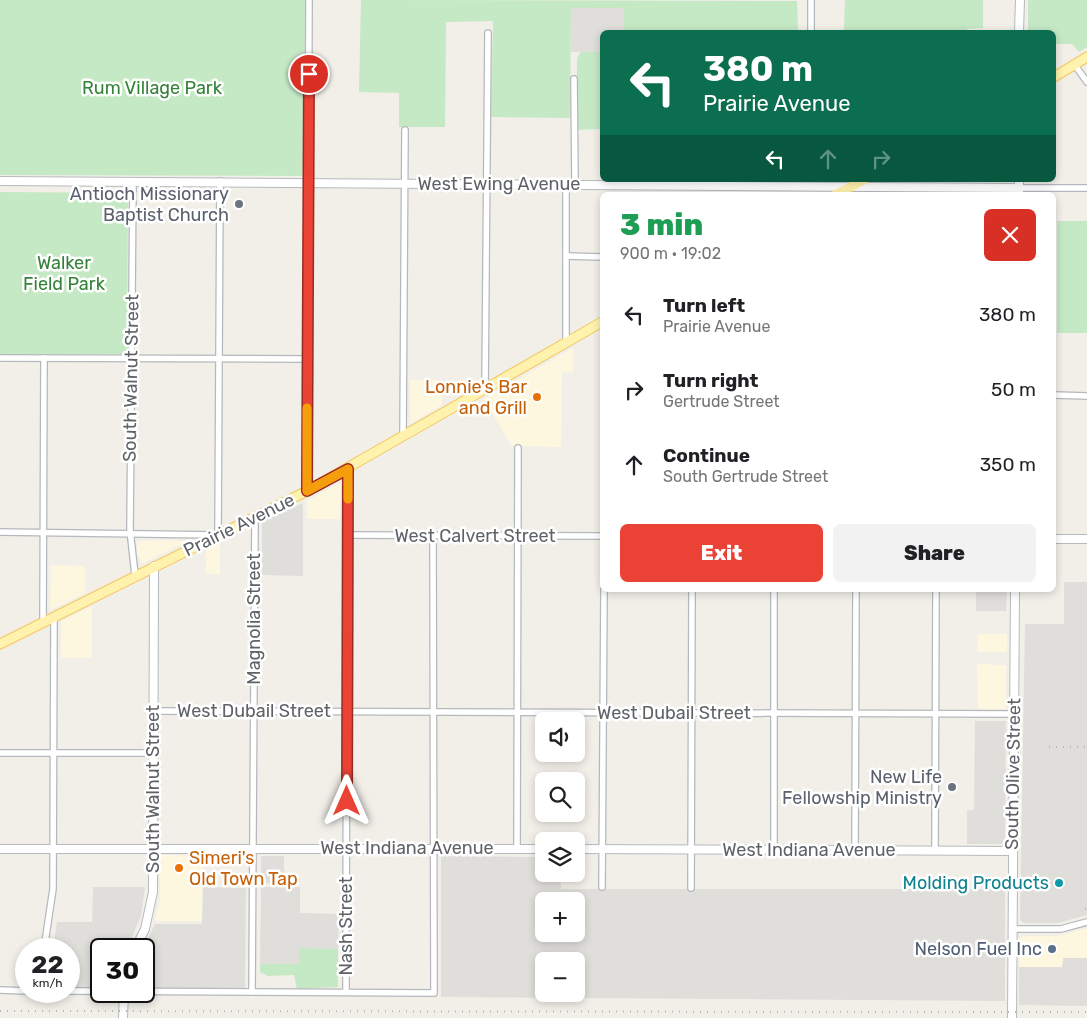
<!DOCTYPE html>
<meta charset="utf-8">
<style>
:root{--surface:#fff;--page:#f2f2f2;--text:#202124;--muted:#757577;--accent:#ea4335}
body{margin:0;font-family:Rubik,sans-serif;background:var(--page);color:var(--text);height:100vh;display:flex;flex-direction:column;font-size:19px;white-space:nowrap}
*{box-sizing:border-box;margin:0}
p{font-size:16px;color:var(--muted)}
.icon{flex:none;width:28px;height:28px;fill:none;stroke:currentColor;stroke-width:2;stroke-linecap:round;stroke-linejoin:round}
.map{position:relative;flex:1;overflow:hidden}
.side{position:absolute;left:600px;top:192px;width:456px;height:400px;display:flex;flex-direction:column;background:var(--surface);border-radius:8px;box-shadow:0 2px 8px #0003}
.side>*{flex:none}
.banner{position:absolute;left:600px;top:30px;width:456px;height:152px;border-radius:8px;box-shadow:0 2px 8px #0003;background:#0b6e4f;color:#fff;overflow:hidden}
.buttons{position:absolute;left:535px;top:712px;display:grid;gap:10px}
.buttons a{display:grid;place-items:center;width:50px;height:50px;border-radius:8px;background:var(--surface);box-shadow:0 2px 8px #0003;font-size:25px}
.speed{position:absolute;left:15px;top:938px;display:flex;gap:10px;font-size:25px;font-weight:700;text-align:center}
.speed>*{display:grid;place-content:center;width:65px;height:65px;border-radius:50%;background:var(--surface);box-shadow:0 2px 8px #0003;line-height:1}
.speed small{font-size:12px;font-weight:400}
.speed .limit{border:2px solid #111;border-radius:8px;background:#fff;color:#111}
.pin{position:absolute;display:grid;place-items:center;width:42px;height:42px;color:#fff;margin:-21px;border:2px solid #fff;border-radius:50%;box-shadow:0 1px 5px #0007}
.me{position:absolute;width:55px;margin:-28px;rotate:0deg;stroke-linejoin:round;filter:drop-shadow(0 0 4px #0008)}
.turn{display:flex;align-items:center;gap:18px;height:105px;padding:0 20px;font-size:22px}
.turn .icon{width:65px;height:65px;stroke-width:2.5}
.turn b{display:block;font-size:35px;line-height:42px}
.lanes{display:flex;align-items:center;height:48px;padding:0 20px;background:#0003;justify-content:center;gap:25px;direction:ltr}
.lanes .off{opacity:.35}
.round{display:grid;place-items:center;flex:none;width:52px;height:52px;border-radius:8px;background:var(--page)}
.overview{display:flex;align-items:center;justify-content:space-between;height:85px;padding:0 20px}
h1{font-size:30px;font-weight:800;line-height:38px;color:#1e9e55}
.primary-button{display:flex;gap:10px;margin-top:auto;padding:10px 20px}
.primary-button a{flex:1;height:58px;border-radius:8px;background:var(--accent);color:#fff;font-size:20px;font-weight:800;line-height:58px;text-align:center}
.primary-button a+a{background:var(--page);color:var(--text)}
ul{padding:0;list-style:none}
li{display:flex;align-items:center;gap:15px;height:75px;padding:0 20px}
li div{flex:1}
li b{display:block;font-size:19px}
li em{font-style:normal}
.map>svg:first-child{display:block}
</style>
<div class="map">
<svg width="1087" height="1018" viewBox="0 0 1087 1018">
<rect width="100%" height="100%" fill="#f1efe8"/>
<g fill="#fef7e0">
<path d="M573 348V372L562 373 561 447 512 446 484 399Z"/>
<path d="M410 380H442V405L410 424Z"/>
<path d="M341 482 340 519H307V501Z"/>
<path d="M173 540 186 542 142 564 137 553V541Z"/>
<path d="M220 543V574H206V550Z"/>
<path d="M51 565 85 566V593L50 610Z"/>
<path d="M92 606V658H61V621Z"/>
<path d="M978 634H1007V652H977Z"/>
<path d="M977 664 1006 665V709H978Z"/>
<path d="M160 855 203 856 202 921H155L160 899Z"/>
<path d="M1087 928V958H1063V967H1019L1020 938 1024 936H1058Z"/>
</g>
<g fill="#e0deda" fill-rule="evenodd">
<path d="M571 8H624V32H602V52H571Z"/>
<path d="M303 503V576L262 575V522Z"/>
<path d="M1064 582H1087V915L1058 923H1024L1020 920 1025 624H1064Z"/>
<path d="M976 590H1007L1006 611H976Z"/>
<path d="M975 721H1006L1005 844H967V810H974Z"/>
<rect x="261" y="856" width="23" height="27"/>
<path d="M441 856 544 857V874H560L561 889H1005V1001L441 997ZM544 901H576V934H544ZM544 961H576V994H544Z"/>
<path d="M93 887H145L141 916 127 949H101V988H69V949H53L57 922H92Z"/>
<path d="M203 887 246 888 245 989 144 988 143 949 155 924H202Z"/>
<path d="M261 887H300V913L339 914 338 949 299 948V964H260Z"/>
<path d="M1063 958H1087V1006L1019 1005V967H1062Z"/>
</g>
<g fill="#c5e8c5">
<path d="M0 0H305L304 173 301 176 0 175Z"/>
<path d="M361 0 797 1 798 32H624V8H571L570 118 491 117 493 21 446 22 445 127H399V93L359 92Z"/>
<path d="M845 0H983V28L967 29V32H844Z"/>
<path d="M1028 0H1087V47L1079 52 1072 44H1054V32H1028Z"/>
<path d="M581 52H602V129L577 130V58Z"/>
<path d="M0 192 128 193 127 354H0Z"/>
<rect x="1057" y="221" width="30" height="112"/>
<path d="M299 948 338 949V987L297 989 294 975 268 976 260 972V964H299Z"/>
</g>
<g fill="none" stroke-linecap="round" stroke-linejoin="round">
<g stroke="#b5b8bc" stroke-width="8">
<g id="street">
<path d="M811 32V0"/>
<path d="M1074 64 1087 82"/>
<path d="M574 79 575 184"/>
<path d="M133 181 130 530 135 575"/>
<path d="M1019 188H1087"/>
<path d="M566 256 602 257"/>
<path d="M566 342V185"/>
<path d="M0 358 307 359"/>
<path d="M485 389 488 33"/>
<path d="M1054 395 1087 396"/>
<path d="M403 436 405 130"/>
<path d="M307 491 309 0"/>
<path d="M0 532 218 535 220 181"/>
<path d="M347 535 602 536"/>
<path d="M43 623 44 358"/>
<path d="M153 711 1014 714"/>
<path d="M0 753H153"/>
<path d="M517 849 518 448"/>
<path d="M774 850V590"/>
<path d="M855 850 856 590"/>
<path d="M935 850 936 590"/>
<path d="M602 887 604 590"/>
<path d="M691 888 692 590"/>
<path d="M1012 929H1061L1087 922"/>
<path d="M44 949 53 889 54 617"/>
<path d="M0 990 26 991"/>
<path d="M69 991 434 993 433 535"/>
<path d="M252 992 255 517"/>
<path d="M346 992 347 469"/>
</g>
</g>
<g stroke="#b6babf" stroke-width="10">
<g id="secondary">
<path d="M1019 32 1020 0"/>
<path d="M0 181 1019 188"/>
<path d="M1019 195V180"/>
<path d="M1054 539H1087"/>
<path d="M0 849H544"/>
<path d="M576 849 1013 851"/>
<path d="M135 949 145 929 153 892 154 566"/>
<path d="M123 1018 124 991"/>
<path d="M1012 1018 1015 590"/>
</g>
</g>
<g stroke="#f2c960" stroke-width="11">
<g id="primary">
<path d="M1054 77 1087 57"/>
<path d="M835 195 864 180"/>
<path d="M0 644 307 491 602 322"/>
</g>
</g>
<use href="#street" stroke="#fff" stroke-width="5.5"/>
<use href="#secondary" stroke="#fff" stroke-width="8"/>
<use href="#primary" stroke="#fff2af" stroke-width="9"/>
<g stroke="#b6b7b8" stroke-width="2" stroke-dasharray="1 6" stroke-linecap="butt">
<path d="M1049 747H1087"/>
<path d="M1085 909 1087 908"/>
<path d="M0 1011 1087 1012"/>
</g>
</g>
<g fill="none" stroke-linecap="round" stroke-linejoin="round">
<g stroke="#982c22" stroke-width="12">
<path id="route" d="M309 74 307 491 348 469 347 801"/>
</g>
<use href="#route" stroke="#ea4335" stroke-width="9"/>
<path stroke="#f59e0b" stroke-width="9" d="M307 408V491L348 469V499"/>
</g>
<g fill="#6b7280" stroke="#fff" stroke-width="2">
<circle cx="239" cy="204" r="5"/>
<circle cx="952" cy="787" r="5"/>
</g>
<g fill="#e8710a" stroke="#fff" stroke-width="2">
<circle cx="537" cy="397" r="5"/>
<circle cx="179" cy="868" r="5"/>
</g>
<circle fill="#0f9aa8" stroke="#fff" stroke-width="2" cx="1059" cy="883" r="5"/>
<circle fill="#5c6f8a" stroke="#fff" stroke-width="2" cx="1052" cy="949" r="5"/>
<g text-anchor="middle" stroke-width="5" stroke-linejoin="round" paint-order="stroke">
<g font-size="18" fill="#348238" stroke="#fff">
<text x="152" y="94">Rum Village Park</text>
<text x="64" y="269">Walker<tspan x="64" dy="21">Field Park</tspan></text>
</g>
<g font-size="18" fill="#5f6368" stroke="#fff">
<text x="499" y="190">West Ewing Avenue</text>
<text transform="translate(131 378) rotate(-89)" y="6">South Walnut Street</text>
<text transform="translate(239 525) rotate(-26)" y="6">Prairie Avenue</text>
<text x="475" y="542">West Calvert Street</text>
<text transform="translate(254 619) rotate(-90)" y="6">Magnolia Street</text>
<text x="254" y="717">West Dubail Street</text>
<text x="674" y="719">West Dubail Street</text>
<text transform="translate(1013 774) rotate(-89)" y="6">South Olive Street</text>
<text transform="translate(153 789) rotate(-90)" y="6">South Walnut Street</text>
<text x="407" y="854">West Indiana Avenue</text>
<text x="809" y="856">West Indiana Avenue</text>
<text transform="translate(346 926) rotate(-90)" y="6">Nash Street</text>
</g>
<g font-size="18" fill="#5b616d" stroke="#fff" text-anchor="end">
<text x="229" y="200">Antioch Missionary<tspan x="229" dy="21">Baptist Church</tspan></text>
<text x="942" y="783">New Life<tspan x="942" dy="21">Fellowship Ministry</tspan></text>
</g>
<g font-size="18" fill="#c56008" stroke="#fff" text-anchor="end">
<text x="527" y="393">Lonnie's Bar<tspan x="527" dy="21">and Grill</tspan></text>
<text x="189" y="864" text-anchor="start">Simeri's<tspan x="189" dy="21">Old Town Tap</tspan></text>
</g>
<g font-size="18" fill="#0d838f" stroke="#fff" text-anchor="end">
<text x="1049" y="889">Molding Products</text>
</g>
<g font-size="18" fill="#4e5e75" stroke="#fff" text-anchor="end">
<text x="1042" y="955">Nelson Fuel Inc</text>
</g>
</g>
</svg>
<div class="buttons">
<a><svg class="icon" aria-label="sound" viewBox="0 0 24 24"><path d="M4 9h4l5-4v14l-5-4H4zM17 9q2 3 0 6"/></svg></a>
<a><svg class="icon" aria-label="search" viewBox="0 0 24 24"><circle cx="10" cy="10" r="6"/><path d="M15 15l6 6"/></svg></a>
<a><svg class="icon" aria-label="layers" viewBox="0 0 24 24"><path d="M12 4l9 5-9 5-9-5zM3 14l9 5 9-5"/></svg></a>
<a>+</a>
<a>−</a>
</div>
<div class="speed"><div>22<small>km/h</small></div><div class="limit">30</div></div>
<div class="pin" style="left:309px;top:74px;background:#d93025"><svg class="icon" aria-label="arrive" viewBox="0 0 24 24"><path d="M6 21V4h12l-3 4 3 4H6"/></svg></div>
<svg class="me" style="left:347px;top:801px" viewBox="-20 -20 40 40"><path d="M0-17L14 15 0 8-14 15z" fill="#ea4335" stroke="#fff" stroke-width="4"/></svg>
<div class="banner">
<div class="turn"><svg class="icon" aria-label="left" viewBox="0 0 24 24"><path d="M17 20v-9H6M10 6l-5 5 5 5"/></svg><div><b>380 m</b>Prairie Avenue</div></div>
<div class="lanes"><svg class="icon" aria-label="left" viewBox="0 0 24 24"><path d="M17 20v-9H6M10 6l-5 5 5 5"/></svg><svg class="icon off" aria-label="ahead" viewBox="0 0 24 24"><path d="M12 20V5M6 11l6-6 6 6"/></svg><svg class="icon off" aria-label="right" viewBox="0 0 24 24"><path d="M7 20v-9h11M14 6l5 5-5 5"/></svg></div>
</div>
<section class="side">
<div class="overview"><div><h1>3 min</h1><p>900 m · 19:02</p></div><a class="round" style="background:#d93025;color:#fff"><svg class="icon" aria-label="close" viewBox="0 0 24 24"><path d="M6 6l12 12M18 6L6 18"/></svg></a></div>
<ul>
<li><svg class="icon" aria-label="left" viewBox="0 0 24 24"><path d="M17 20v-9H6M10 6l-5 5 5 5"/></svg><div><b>Turn left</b><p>Prairie Avenue</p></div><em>380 m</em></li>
<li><svg class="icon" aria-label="right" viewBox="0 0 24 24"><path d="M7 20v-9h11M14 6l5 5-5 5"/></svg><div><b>Turn right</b><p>Gertrude Street</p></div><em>50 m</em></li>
<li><svg class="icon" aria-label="ahead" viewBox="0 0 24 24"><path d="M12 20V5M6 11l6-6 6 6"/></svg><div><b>Continue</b><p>South Gertrude Street</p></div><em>350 m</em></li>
</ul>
<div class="primary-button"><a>Exit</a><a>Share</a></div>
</section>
</div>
